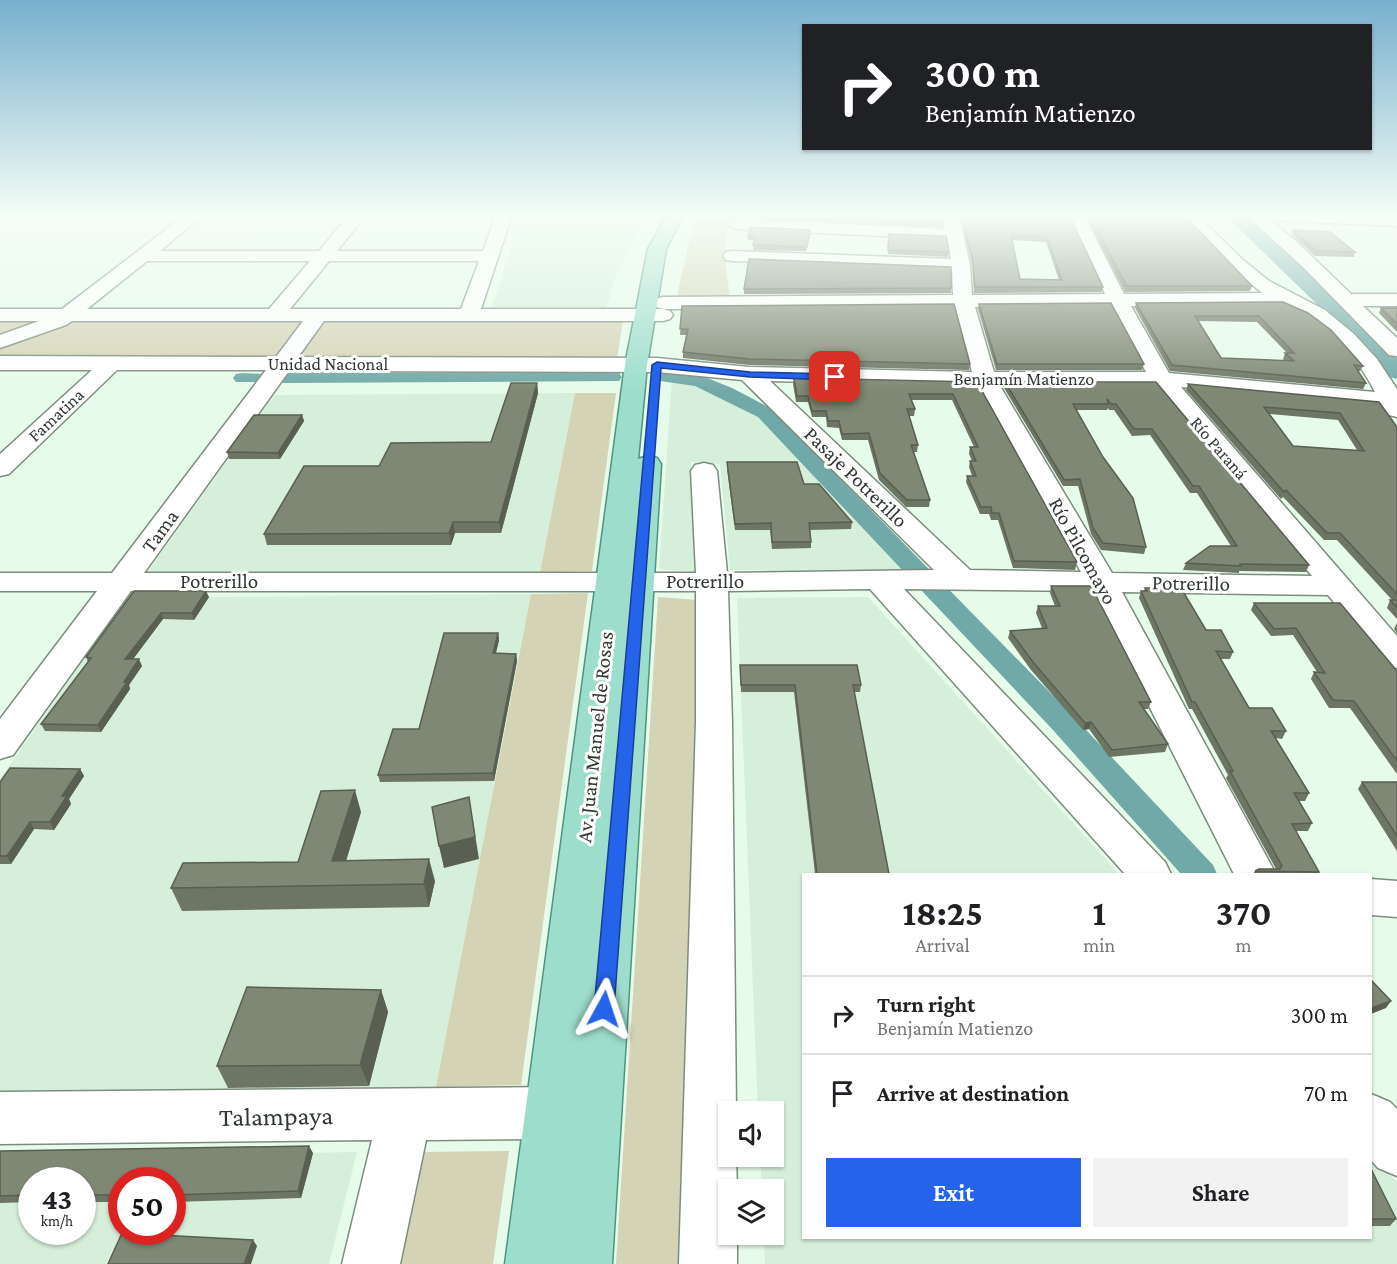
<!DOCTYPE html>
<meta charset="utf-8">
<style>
:root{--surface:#fff;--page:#f2f2f2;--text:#202124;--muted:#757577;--line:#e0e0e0;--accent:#2563eb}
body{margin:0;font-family:"Crimson Pro",serif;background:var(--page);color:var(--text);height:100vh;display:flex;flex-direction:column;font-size:22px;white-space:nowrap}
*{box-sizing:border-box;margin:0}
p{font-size:20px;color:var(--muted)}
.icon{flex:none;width:33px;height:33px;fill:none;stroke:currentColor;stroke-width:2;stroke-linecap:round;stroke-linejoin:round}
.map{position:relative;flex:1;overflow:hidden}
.details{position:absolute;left:802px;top:873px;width:570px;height:366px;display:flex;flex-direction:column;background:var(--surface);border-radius:0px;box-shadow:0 2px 4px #0004}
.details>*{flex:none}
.banner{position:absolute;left:802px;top:24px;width:570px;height:126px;border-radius:0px;box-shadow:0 2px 4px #0004;background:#202124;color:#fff;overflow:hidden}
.controls{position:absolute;left:718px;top:1101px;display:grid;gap:12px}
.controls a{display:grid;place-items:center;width:66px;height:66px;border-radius:0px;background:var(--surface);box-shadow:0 2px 4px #0004;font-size:30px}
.speed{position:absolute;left:18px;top:1167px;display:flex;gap:12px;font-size:30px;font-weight:700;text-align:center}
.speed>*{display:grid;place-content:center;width:78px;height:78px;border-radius:50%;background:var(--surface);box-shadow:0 2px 4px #0004;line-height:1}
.speed small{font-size:15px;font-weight:400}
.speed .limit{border:9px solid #d22;background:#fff;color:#111}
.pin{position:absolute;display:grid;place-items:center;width:51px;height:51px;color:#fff;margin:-26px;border-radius:12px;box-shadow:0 3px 9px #0006}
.me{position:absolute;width:66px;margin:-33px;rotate:5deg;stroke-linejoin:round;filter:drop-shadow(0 0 4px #0008)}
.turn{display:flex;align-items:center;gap:21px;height:126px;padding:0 24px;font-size:27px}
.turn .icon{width:78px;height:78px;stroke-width:2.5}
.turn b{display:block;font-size:42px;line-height:51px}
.eta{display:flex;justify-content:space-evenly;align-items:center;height:102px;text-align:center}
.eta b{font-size:36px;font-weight:700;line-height:42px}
.primary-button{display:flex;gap:12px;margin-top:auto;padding:12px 24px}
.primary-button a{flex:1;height:69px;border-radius:0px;background:var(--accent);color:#fff;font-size:24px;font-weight:700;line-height:69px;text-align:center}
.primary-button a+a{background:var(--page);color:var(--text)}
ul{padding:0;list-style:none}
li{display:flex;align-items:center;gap:18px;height:78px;padding:0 24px;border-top:2px solid var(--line)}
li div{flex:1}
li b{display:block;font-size:22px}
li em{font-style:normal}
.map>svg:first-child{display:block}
</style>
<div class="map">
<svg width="1397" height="1264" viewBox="0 0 1397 1264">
<rect width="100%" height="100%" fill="#e7fbea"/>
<g fill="#d6efda" fill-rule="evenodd">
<path d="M522 215H651L639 228 616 277 606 308 492 307Z"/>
<path d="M672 378 710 389 754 411 808 463 905 571 730 570 720 464 691 462 696 572 659 569Z"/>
<path d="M575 393 540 572 146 574 274 395Z"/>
<path d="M531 594 436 1087 0 1093V779L127 598Z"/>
<path d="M868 597 1119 874H804V1238H1371V1153L1397 1182V1264H765L764 1235 774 1234V1190L762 1189 760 1157 774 1156V1112L758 1111 737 598Z"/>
<path d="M357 1152 329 1264H0V1158ZM32 1180H82V1232H32ZM122 1180H172V1232H122Z"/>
</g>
<g fill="#d5d3b6">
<path d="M699 215H737C718 235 727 271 730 297L677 296 689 242Z"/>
<path d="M0 320H623L617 359H0Z"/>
<path d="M575 393H616L592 571 540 572Z"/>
<path d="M588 593 521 1085 436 1087 531 594Z"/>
<path d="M658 597 698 600 689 1264H616Z"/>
<path d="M509 1151 493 1264H396L420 1152Z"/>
</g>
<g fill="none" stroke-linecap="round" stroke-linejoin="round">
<g fill="#71a9a8" fill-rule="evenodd">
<path d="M613 372 619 373 622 377 619 381 284 383 278 382 275 378 278 374 284 373Z"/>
<path d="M666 372 705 377 732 388 772 409 1073 716 1213 865 1217 874H1181L1053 730 758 417 695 386 660 381 657 377 660 373Z"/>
<path d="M242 373 263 374 266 378 263 382H236L233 378 236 374Z"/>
</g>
<path fill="#71a9a8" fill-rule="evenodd" d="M1225 215H1248L1377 331 1397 353V379L1387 376 1357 343Z"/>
<g stroke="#7c8d7e" stroke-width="3">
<g id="minor">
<path d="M185 215H203L160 251H319L349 215H366L337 251H483L496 215H512L481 309H663L670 311 673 315 670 319 663 321H324L298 357 657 358 749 367 972 372 955 307 663 309 656 307 653 303 656 299 663 297 953 295 952 270 732 261 726 260 723 256 726 252 732 251 951 259 947 239 735 229 727 224 735 219 945 229 943 215H959L970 265 972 295 1105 294 1068 215H1084L1124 294 1262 293 1218 256 1187 221 1189 215H1205L1203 221 1209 227 1243 260 1269 281 1325 310 1354 334 1377 359 1397 389V417L1389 415 1383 407 1181 387 1397 636V668L1385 665 1328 595 1122 592 1276 874H1234L1091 591 904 589 1165 862 1171 874H1125L870 589 728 591 732 722 736 1112H729V1156H736L737 1190H729V1234H737V1264H679L696 722V591H131L13 755 0 759V719L97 591H0V573H112L266 370H117L9 474 0 476V454L92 370H0V356L276 357 303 321H72L66 325 0 348V335L39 321H0V309H62ZM147 261H310L269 309H87ZM329 261H479L461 309H290ZM1282 305C1291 309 1302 313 1311 319 1338 336 1361 364 1375 392L1169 373 1131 306ZM1111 306 1146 372H994L975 307ZM289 371 657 372 742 380 934 570 727 573 717 471 713 465 704 463 695 465 691 471 696 573H144ZM770 381 977 386 1081 572 970 570ZM1000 386H1155L1312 576 1112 573Z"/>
<path d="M1246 215 1397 216V226L1270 220 1298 243 1351 294H1397V306H1363L1397 338V356L1389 355 1303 267Z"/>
<path d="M1371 879 1397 881V917L1371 915Z"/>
<path d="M553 1087 572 1095 579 1113 572 1131 553 1139 426 1140 400 1264H342L372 1140 0 1144V1092Z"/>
<path d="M1371 1094 1390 1102 1397 1109V1176L1378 1168 1371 1160Z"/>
</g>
</g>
<g stroke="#4d957e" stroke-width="3">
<path id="major" d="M667 215H683L666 249 647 365 638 459 648 456 657 458 661 464 612 1264H505L625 365 648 249Z"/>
</g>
<use href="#minor" fill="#fff" fill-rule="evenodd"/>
<use href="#major" fill="#9dddcb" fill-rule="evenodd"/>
</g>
<g fill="#6d7564" fill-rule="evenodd">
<path d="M544 215H583V216L544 217Z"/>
<path d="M754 215H942L943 222 942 227 754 218Z"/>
<path d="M960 215H1069L1103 287 1101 292 974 293 972 265ZM1012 240 1046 242 1059 280 1020 279Z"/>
<path d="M1085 215H1187V218L1252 286 1250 291 1125 292Z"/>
<path d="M1293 230 1355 252 1354 257 1315 256 1292 235Z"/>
<path d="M889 234 949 252 948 257 888 254Z"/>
<path d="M810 235 806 251 753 250 754 240H748V236Z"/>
<path d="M951 288V293L744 294V289Z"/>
<path d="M1283 302 1363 366 1360 371H1358L1366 383 1363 389 1170 371 1135 308 1136 303ZM1198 321 1257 322 1287 353H1285L1283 359 1285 361 1221 358Z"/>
<path d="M979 304 1144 364 1142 370H996L978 309Z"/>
<path d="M1397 305V332L1379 313 1381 308H1396Z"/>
<path d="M682 306 970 364 969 370 749 365 683 358V352L687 335H680Z"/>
<path d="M794 378 977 382 1077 562 1075 570 1013 568 998 520H991L989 514H980L966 482 967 476H972L969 467 970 461H972L969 454 970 447H974L952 400H911L915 409 914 416H909L918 445 917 452H914L930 500 929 507H906L879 480 868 440H842L839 428 827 427 826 417H812L808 402H796L793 384Z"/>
<path d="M1005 382H1156L1309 565 1306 572 1239 571V573L1183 570 1186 563 1231 546 1197 493H1190L1150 435 1132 436 1114 410H1109L1108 408 1107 410H1076L1146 547 1144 554 1101 550 1091 534 1078 486H1063L1004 388Z"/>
<path d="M537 383 538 393 501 533H455L451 545H267L264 534 379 466 491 442Z"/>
<path d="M1188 384 1379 402 1397 427V619L1387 608 1390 600H1392L1337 540H1324L1283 497 1281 499 1186 390ZM1269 414 1338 420 1357 450 1293 446Z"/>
<path d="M302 415 304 421 280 459H229L227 452Z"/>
<path d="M727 462 804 484 852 522 851 529 810 530 811 542V548L772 549 770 530H735L727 469Z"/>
<path d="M1051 586 1151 702 1148 709H1144L1168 744 1165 752 1109 757 1089 729 1083 730 1031 670 1008 638 1010 631 1042 628 1036 613 1038 606H1055L1050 593Z"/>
<path d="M1145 588 1206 630 1233 652 1230 659H1220L1249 708 1286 731 1282 739 1276 738 1309 793 1305 801H1298L1312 823 1308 831H1296L1319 872 1318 874H1253L1255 871 1276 869 1226 778 1228 775 1192 709H1189L1139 598 1141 591H1144Z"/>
<path d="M134 591 209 597 194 620 163 619 133 659 142 666 129 685 130 689 101 732 45 731 41 724 88 662 86 657Z"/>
<path d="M1254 603 1397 671V774L1350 708H1329L1311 679 1314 672H1317L1293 635 1271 636 1251 610Z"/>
<path d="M1397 623V633L1394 629Z"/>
<path d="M498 633 499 640 496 653 516 654 517 661 494 781 380 782 378 775 419 729Z"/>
<path d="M740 665 861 685 860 692H854L889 874H815L794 692H741Z"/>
<path d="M80 769 84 776 69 799 71 804 54 830 34 829 11 864H0V782Z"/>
<path d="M1362 782H1397V851L1358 789Z"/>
<path d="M361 812 346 861 435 881 429 907 182 911 171 888 298 862Z"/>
<path d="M381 990 388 1012 369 1086 228 1088 217 1066Z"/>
<path d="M0 1151 313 1153 301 1198 172 1202V1180H122V1202H82V1180H32V1202L0 1203Z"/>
<path d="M1371 1169 1396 1219 1390 1226H1371Z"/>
</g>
<g fill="#595f51">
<path d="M537 383 538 393 501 533 499 522Z"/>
<path d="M302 415 304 421 280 459 278 453Z"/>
<path d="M453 522 455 533 451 545 449 533Z"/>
<path d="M206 591 209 597 194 620 192 613Z"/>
<path d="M161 613 163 619 128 666 125 659Z"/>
<path d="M498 633 499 640 494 660 493 653Z"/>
<path d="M516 654 517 661 494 781 493 773Z"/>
<path d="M139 659 142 666 129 685 130 689 101 732 98 725 124 682Z"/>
<path d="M1091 722 1089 729 1083 730 1085 723Z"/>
<path d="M80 769 84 776 69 799 71 804 54 830 50 822 62 796Z"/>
<path d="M355 790 361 812 339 883 332 861Z"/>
<path d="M469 797 479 859 444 868 439 846Z"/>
<path d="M30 822 34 829 11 864 7 856Z"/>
<path d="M429 859 435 881 429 907 424 884Z"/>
<path d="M381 990 388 1012 369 1086 360 1065Z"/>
<path d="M1391 1001 1386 1008 1371 1014V1008Z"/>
<path d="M309 1146 313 1153 301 1198 298 1191Z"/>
<path d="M253 1240 257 1246 251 1264H244Z"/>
</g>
<g fill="#7f8874" stroke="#595f51" stroke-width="1.5" fill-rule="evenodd">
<path d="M794 215H942L943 222Z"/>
<path d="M961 215H1069L1103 287H975L973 259ZM1011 235 1047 237 1062 280 1020 279Z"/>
<path d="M1089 215H1187V218L1252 286H1127Z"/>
<path d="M750 227 810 230 807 247 753 245 755 236H748Z"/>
<path d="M1293 230 1330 232 1355 252 1317 251Z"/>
<path d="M889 234 946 236 949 252 888 250Z"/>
<path d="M749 259 951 267V288L744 289Z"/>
<path d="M1283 302 1308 313 1331 330 1363 366 1354 365 1366 383 1172 365 1136 303ZM1195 316H1259L1294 353H1285L1294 361 1221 358Z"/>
<path d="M1111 303 1144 364H997L979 304Z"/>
<path d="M954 304 970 364 749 359 683 352 688 329H680L682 306Z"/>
<path d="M1381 308H1397V324Z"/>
<path d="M794 378 977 382 1077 562 1014 561 999 513H992L991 507H981L967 476H976L970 461H976L970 447H978L953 394H909L915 409H907L918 445H911L930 500H907L880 473 869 433 842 434 839 421H828L826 411H812L808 396H797Z"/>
<path d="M1005 382H1156L1309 565 1240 564 1241 566 1186 563 1210 546H1237L1199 486H1193L1152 429H1134L1116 404H1111L1107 399 1108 404H1073L1103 457 1133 498 1146 547 1103 543 1093 528 1080 479 1064 480Z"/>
<path d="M511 383H537L499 522H453L449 533 264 534 304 466H379L391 443 491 442Z"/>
<path d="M1188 384 1379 402 1397 427V594L1340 533H1327L1286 490 1284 492ZM1264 407 1340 413 1364 451 1293 446Z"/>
<path d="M254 415H302L278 453 227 452Z"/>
<path d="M727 462H797L804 484H819L852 522 809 523 811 542H772L771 523 735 524Z"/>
<path d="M1051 586H1091L1151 702H1139L1168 744 1112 750 1091 722 1085 723 1033 662 1010 631 1047 628 1038 606H1060Z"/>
<path d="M1145 588H1181L1206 630H1221L1233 652 1216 651 1249 708H1272L1286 731H1271L1309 793H1294L1312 823 1292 824 1319 872 1255 871 1259 869H1280L1282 866 1230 771H1233L1195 702H1192L1141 591H1147Z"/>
<path d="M134 591H206L192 613H161L125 659H139L124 682H127L98 725 41 724 91 658 86 657Z"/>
<path d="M1390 600H1397V607Z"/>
<path d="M1254 603H1340L1397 671V761L1354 701 1333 700 1314 672 1325 673 1296 628 1274 629Z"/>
<path d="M444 633H498L493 653 516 654 493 773 378 775 393 729H419Z"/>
<path d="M740 665H857L861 685H853L889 874H817L795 685H741Z"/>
<path d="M10 768 80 769 62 796H67L50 822H30L7 856H0V782Z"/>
<path d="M1362 782H1397V836Z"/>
<path d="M355 790 332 861 429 859 424 884 171 888 183 863 298 862 321 791Z"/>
<path d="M469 797 475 837 439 846 432 807Z"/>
<path d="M1371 980 1391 1001 1371 1008Z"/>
<path d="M247 987 381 990 360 1065 217 1066Z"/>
<path d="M309 1146 298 1191 172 1195V1180H122V1195H82V1180H32V1195L0 1196V1151Z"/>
<path d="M1371 1169 1396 1219H1371Z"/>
<path d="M122 1233 253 1240 244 1264H108Z"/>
</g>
<linearGradient id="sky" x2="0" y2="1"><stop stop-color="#78b0ce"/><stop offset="0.55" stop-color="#f4fdf6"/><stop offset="1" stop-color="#f4fdf6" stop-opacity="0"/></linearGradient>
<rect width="1397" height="392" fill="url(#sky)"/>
<path fill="#2563eb" stroke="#184099" stroke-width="1.5" d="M657 362 750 372 835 374 840 377 835 380 750 377 661 368 614 1009 611 1015 604 1018 597 1015 594 1009 652 365Z"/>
<g text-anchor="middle" stroke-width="6" stroke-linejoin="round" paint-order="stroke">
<g font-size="18" fill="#303831" stroke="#fff">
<text x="328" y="370">Unidad Nacional</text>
<text x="1024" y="385">Benjamín Matienzo</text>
<text transform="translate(56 415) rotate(-43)" y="6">Famatina</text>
<text transform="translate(1219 448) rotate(49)" y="6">Río Paraná</text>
</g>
<g font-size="21" fill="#303831" stroke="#fff">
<text transform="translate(856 477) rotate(44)" y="7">Pasaje Potrerillo</text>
<text transform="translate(160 531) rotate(-54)" y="7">Tama</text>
<text transform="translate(1083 551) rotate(61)" y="7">Río Pilcomayo</text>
<text x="219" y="588">Potrerillo</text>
<text x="705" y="588">Potrerillo</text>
<text transform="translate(1191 583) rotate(1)" y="7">Potrerillo</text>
<text transform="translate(595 737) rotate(-84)" y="7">Av. Juan Manuel de Rosas</text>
</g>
<g font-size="26" fill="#303831" stroke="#fff">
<text transform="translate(276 1116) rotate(-1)" y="9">Talampaya</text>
</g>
</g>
</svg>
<div class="controls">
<a><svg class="icon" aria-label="sound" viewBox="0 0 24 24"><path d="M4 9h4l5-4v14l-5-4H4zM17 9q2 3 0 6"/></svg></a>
<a><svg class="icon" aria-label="layers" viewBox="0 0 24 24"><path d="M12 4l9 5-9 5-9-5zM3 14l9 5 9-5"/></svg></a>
</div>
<div class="speed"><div>43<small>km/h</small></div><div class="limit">50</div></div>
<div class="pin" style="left:835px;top:377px;background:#d93025"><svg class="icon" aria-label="arrive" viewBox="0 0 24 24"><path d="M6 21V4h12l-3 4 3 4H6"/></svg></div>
<svg class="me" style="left:604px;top:1009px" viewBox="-20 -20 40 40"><path d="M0-17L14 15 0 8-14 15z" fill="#2563eb" stroke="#fff" stroke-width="4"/></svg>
<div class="banner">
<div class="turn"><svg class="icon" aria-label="right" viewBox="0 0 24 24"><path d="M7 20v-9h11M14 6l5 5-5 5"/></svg><div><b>300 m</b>Benjamín Matienzo</div></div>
</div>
<section class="details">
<div class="eta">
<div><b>18:25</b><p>Arrival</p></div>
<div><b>1</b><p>min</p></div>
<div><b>370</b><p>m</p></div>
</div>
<ul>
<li><svg class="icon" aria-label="right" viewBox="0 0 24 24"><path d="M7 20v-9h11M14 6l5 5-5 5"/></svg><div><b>Turn right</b><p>Benjamín Matienzo</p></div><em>300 m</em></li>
<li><svg class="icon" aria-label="arrive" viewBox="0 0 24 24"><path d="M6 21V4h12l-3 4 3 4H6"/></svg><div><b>Arrive at destination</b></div><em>70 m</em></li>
</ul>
<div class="primary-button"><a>Exit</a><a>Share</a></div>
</section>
</div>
